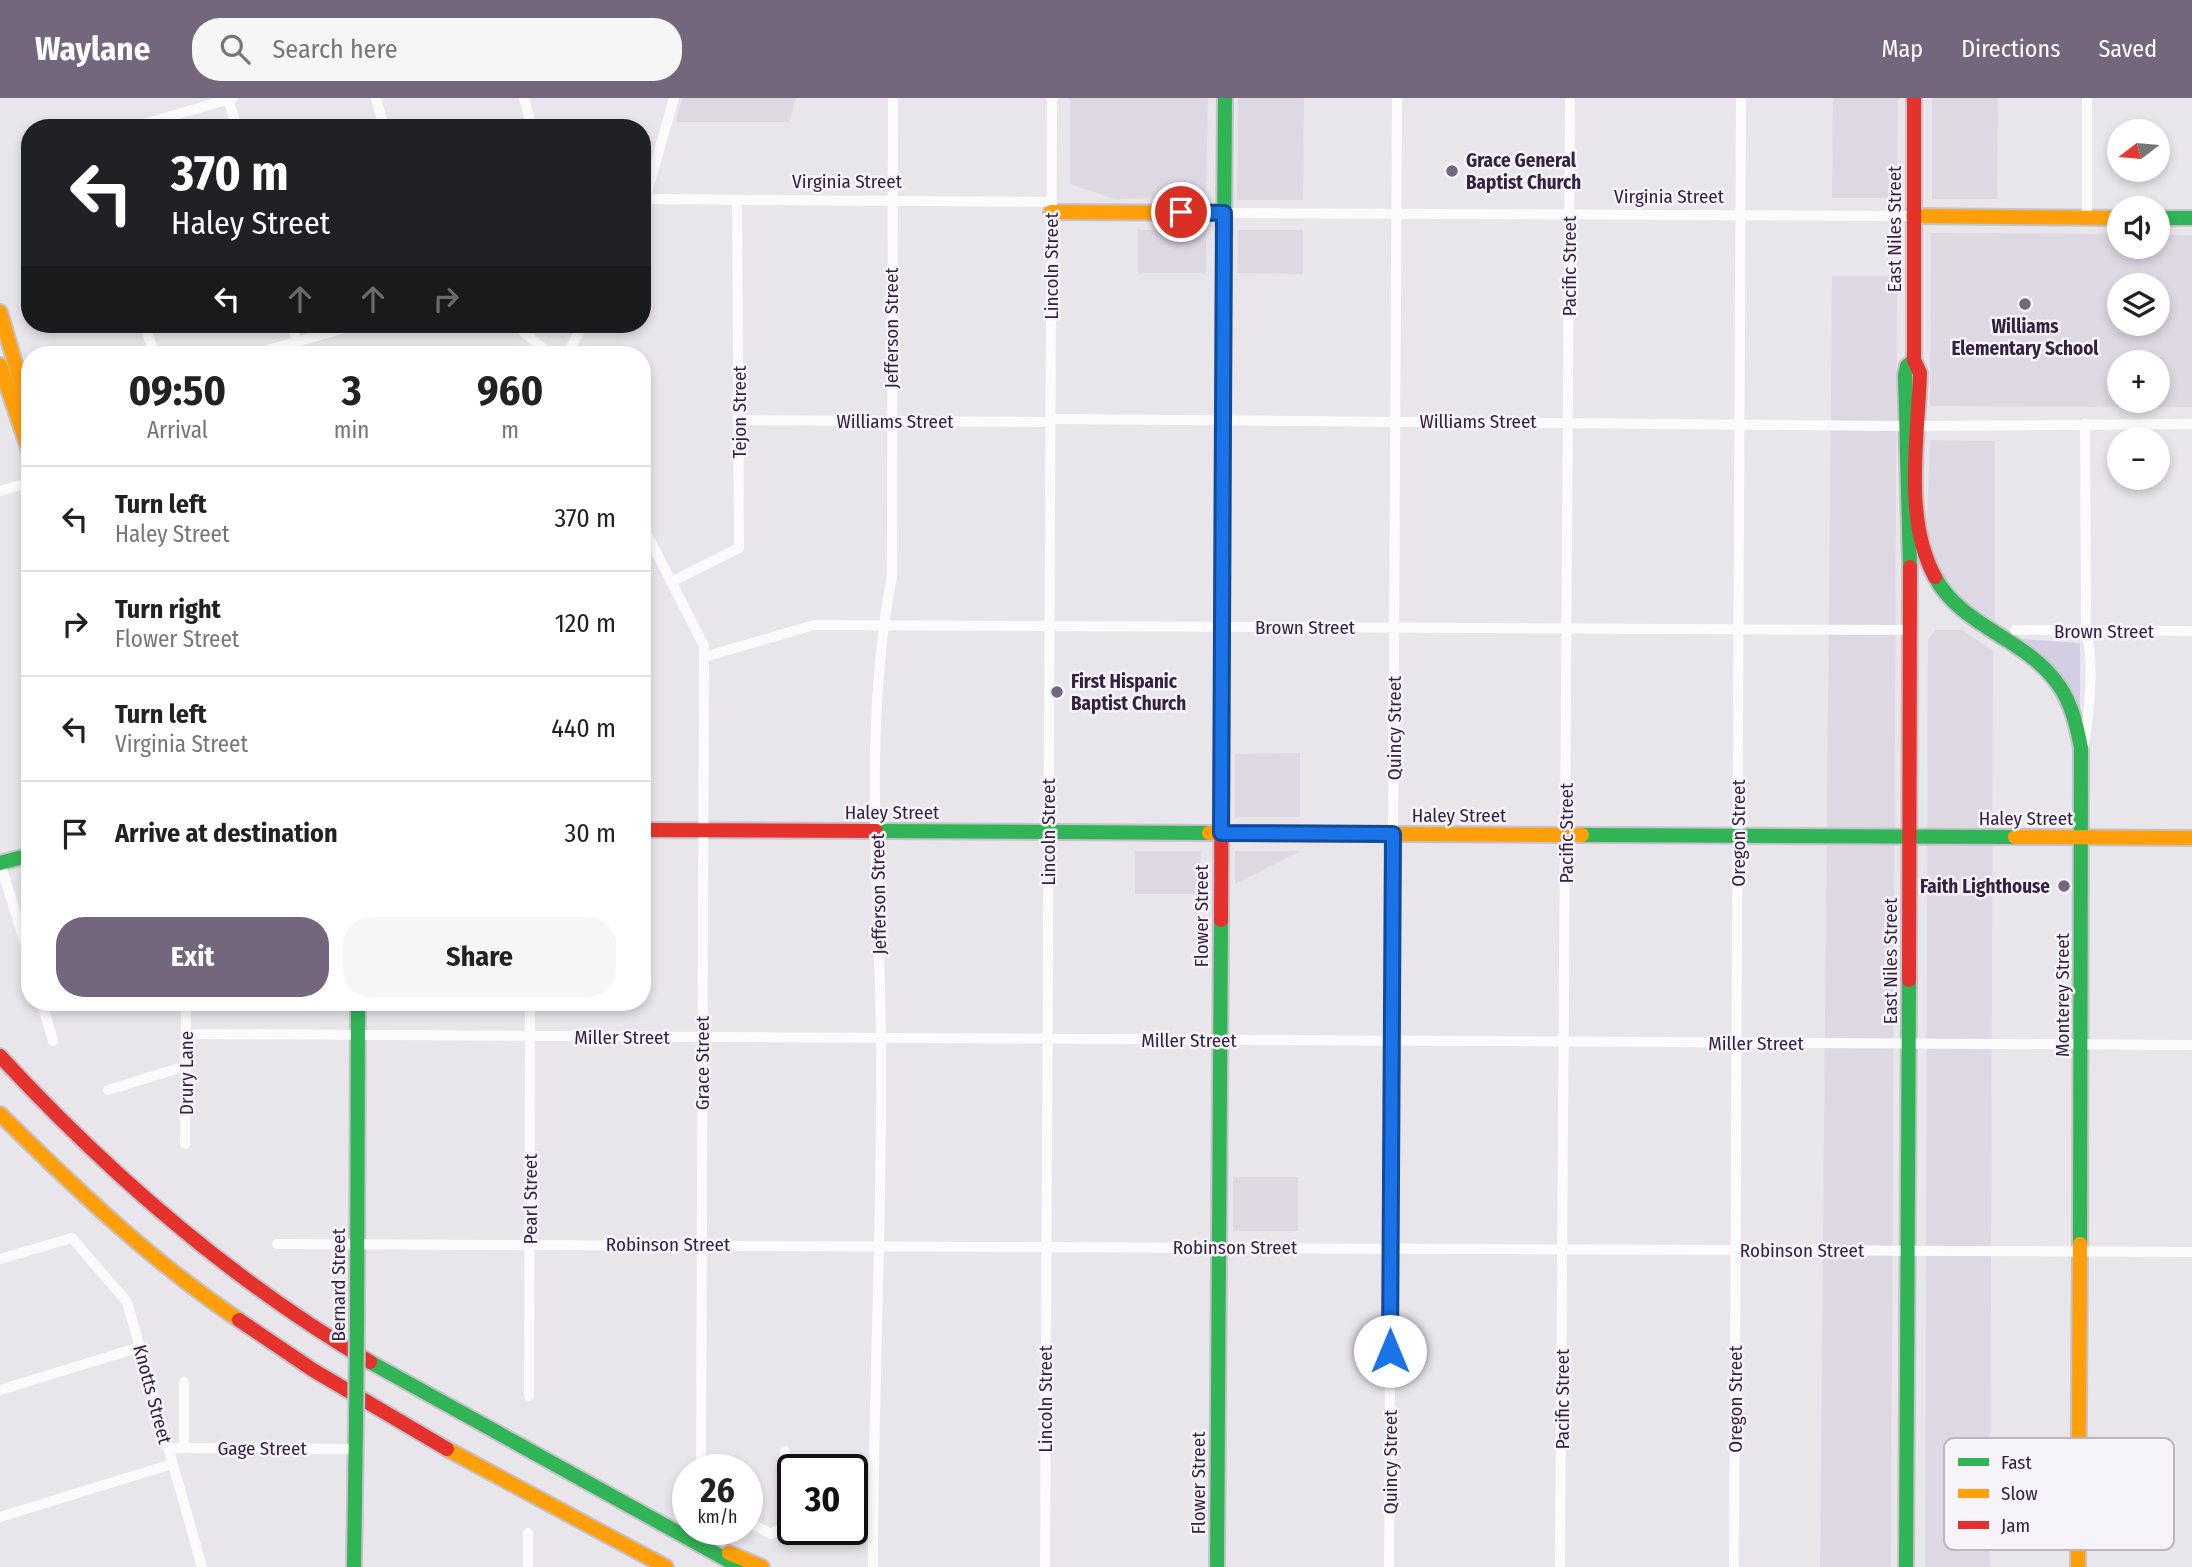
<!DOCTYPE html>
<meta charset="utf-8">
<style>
:root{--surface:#fff;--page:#f6f6f6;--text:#222;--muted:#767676;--line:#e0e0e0;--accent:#74667c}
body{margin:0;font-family:"Fira Sans Condensed",sans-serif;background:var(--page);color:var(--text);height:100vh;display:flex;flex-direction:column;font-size:26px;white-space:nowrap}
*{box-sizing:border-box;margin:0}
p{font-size:23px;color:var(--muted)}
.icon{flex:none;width:38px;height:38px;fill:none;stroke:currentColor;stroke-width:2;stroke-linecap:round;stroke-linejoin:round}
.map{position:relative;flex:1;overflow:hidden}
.details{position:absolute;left:21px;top:248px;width:630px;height:665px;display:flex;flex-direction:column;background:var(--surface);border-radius:28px;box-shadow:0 4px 10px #0003}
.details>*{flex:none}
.banner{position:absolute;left:21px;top:21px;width:630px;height:214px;border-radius:28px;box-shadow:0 4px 10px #0003;background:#202124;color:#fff;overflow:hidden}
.needle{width:46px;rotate:254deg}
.tools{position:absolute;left:2107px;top:21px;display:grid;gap:14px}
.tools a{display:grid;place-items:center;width:63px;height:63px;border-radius:50%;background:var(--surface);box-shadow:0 4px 10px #0003;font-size:35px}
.speed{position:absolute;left:672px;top:1356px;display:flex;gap:14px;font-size:35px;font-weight:700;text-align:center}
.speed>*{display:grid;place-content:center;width:91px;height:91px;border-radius:50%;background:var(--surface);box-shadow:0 4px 10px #0003;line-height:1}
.speed small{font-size:18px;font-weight:400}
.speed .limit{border:4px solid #111;border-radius:10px;background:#fff;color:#111}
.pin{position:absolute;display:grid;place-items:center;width:60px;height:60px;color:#fff;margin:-30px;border:4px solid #fff;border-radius:50%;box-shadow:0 2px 7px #0007}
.me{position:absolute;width:77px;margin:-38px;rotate:0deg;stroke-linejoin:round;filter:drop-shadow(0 0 5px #0008)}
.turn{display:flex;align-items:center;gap:24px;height:147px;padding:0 35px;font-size:32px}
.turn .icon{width:91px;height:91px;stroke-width:2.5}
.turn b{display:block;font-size:49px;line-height:60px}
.lanes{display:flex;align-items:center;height:66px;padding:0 35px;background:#0003;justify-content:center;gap:35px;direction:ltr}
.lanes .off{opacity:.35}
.eta{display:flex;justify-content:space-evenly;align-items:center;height:119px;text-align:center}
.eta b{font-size:42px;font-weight:700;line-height:49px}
.primary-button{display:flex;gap:14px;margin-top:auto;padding:14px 35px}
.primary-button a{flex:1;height:80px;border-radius:28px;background:var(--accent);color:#fff;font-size:28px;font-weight:700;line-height:80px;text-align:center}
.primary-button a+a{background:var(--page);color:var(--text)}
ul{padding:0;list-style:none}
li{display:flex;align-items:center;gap:21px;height:105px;padding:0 35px;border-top:2px solid var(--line)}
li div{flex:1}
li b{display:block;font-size:26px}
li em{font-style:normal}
header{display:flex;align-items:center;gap:42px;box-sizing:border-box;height:98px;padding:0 35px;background:var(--accent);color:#fff}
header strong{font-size:33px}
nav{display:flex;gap:38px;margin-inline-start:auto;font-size:24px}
.search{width:490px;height:63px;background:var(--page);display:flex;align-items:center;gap:18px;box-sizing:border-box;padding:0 24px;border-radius:28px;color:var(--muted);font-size:26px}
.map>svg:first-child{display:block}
</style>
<header>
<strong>Waylane</strong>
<div class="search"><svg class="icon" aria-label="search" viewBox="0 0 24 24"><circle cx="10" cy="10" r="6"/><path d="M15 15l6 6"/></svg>Search here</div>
<nav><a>Map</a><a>Directions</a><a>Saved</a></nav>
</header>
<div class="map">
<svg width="2192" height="1469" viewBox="0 0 2192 1469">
<rect width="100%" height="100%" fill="#e8e5eb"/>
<g fill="#ded8e3" fill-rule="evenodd">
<path d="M682 0H796L789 24H676Z"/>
<path d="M1070 0H1208L1206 99 1115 101 1070 86Z"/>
<path d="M1238 0H1304L1303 102H1237Z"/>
<path d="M1833 0H1898L1897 100H1832Z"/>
<path d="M1932 0H1998L1997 101H1932Z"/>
<rect x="1138" y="132" width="68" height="43"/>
<path d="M1238 132H1303V176L1238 175Z"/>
<path d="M1931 135 2119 136V149H2158V137H2192V309L1930 308ZM2158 187V226H2119V187ZM2119 264H2158V303H2119Z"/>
<path d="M1832 178H1897L1891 1469H1820Z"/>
<path d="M1930 342 1995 343V523L1969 511 1939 470 1931 449 1927 422Z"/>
<path d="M1936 532H1961L1993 552 1990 1469H1925L1928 541Z"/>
<path d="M1300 655V719H1235V656Z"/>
<path d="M1135 753H1201L1200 796H1135Z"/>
<path d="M1235 753H1300L1235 786Z"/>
<rect x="1233" y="1079" width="65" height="54"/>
</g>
<path fill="#d3cee4" d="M2022 541 2080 545V609C2067 579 2049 559 2022 541Z"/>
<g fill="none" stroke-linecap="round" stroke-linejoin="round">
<g stroke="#c6c2cb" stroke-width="18">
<g id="fast">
<path d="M2158 120H2192"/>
<path d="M1223 281 1225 0"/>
<path d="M1910 469 1905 277 1907 268 1914 262"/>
<path d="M1935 479C1962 530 2029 541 2060 589 2072 607 2077 629 2081 650L2080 1146"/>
<path d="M876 733 1209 735"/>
<path d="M1582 737 2015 739"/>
<path d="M0 765 30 757"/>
<path d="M357 1223 358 905"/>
<path d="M370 1264 740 1469"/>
<path d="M354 1469 356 1327"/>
<path d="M1217 1469 1221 822"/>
<path d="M1906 1469 1909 882"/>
</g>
</g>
<g stroke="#c6c2cb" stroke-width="18">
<g id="slow">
<path d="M1051 114 1224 115"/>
<path d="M1913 118 2119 120"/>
<path d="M0 214 30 316"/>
<path d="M0 267 30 356"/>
<path d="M1222 596 1223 281"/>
<path d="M1209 735 1582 737"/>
<path d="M2015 739 2192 740"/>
<path d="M0 1016C75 1090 151 1163 239 1222"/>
<path d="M447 1351 666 1469"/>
<path d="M729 1455 762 1469"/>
<path d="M2078 1469 2080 1146"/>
</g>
</g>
<g stroke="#c6c2cb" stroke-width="18">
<g id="jam">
<path d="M1914 0V262L1920 275C1918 340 1903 420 1935 479"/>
<path d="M642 732 876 733"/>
<path d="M1221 822 1222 596"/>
<path d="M1909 882 1910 469"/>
<path d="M0 958C109 1076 231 1182 370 1264"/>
<path d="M239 1222 313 1272 447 1351"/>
</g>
</g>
<g stroke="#fcfbfc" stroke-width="10">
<path d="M376 0 384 30"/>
<path d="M524 0 532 30"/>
<path d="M228 1 237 30"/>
<path d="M130 30 233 0"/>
<path d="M642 101 1052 104"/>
<path d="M642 112 674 0"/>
<path d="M1224 115 1913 118"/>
<path d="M2087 120V0"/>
<path d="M144 226 155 257"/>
<path d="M292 226 297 244"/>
<path d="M514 226 551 257"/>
<path d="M250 257 359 226"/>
<path d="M567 257 583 226"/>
<path d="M1050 321 1907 328"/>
<path d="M740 322 1050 324"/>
<path d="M1919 328 2192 326"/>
<path d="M0 393 30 384"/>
<path d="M642 426 704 548 701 1372"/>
<path d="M671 484 739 450 737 102"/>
<path d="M2015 532 2192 533"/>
<path d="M704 559 814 527 1911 532"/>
<path d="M2084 648C2089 612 2095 569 2086 533L2085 326"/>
<path d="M0 765 30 861"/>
<path d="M42 905 53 943"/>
<path d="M186 936 2192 947"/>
<path d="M108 992 186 968"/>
<path d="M185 1046 186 905"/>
<path d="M277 1146 2192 1154"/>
<path d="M0 1161 72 1140 127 1204 202 1469"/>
<path d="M0 1292 140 1249"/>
<path d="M529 1298 530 905"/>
<path d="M168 1350 356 1351"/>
<path d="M184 1350V1284"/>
<path d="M0 1419 172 1366"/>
<path d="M747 1423 771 1436 782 1430 785 1353"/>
<path d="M873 1468C873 1291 883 1114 881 938 879 786 863 628 892 478L893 0"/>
<path d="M528 1469V1435"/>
<path d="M1045 1469 1052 0"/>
<path d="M1389 1469 1397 0"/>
<path d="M1560 1469 1570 0"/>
<path d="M1734 1469 1741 0"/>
</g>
<use href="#fast" stroke="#30b455" stroke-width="14"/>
<use href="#slow" stroke="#ff9f0a" stroke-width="14"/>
<use href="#jam" stroke="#e5322d" stroke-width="14"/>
<g stroke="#c6c2cb" stroke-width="18" stroke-linecap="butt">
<path id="fast-bridge" d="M356 1327 357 1223"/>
</g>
<use href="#fast-bridge" stroke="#30b455" stroke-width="14"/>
</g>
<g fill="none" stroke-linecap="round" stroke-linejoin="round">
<g stroke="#114b97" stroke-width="18">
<path id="route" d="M1181 114 1224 115 1221 735 1393 736 1390 1253"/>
</g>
<use href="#route" stroke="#1a73e8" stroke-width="12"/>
</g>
<g fill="#74667c" stroke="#f6f4fa" stroke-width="2.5">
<circle cx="1452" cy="73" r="7"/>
<circle cx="2025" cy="206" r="7"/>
<circle cx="1057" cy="594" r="7"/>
<circle cx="2064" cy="788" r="7"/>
</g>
<g text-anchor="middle" stroke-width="5" stroke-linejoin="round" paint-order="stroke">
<g font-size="19" font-weight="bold" fill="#352240" stroke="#f6f4fa" text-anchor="start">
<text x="1466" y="69">Grace General<tspan x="1466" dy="22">Baptist Church</tspan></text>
<text x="2025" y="235" text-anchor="middle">Williams<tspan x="2025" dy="22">Elementary School</tspan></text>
<text x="1071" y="590">First Hispanic<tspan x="1071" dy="22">Baptist Church</tspan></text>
<text x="2050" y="795" text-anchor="end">Faith Lighthouse</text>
</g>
<g font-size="19" fill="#352240" stroke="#f6f4fa">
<text x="847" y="90">Virginia Street</text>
<text x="1669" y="105">Virginia Street</text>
<text transform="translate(1894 131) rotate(-90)" y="7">East Niles Street</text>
<text transform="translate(1051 168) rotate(-90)" y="7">Lincoln Street</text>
<text transform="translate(1569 168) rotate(-90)" y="7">Pacific Street</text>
<text transform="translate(891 230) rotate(-90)" y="7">Jefferson Street</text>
<text transform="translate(739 314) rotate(-90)" y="7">Tejon Street</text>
<text x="895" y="330">Williams Street</text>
<text x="1478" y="330">Williams Street</text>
<text x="1305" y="536">Brown Street</text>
<text x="2104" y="540">Brown Street</text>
<text transform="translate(1394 630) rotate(-90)" y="7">Quincy Street</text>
<text x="892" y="721">Haley Street</text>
<text x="1459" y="724">Haley Street</text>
<text x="2026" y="727">Haley Street</text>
<text transform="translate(1048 734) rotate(-90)" y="7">Lincoln Street</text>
<text transform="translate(1566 735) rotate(-90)" y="7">Pacific Street</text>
<text transform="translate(1738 735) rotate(-90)" y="7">Oregon Street</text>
<text transform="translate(878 796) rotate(-91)" y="7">Jefferson Street</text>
<text transform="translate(1201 818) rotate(-90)" y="7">Flower Street</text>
<text transform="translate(1890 863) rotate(-90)" y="7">East Niles Street</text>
<text transform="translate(2062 897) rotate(-90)" y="7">Monterey Street</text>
<text x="622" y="946">Miller Street</text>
<text x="1189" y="949">Miller Street</text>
<text x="1756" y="952">Miller Street</text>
<text transform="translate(702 965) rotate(-90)" y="7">Grace Street</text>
<text transform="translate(186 975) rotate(-90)" y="7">Drury Lane</text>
<text transform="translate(530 1101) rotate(-90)" y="7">Pearl Street</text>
<text x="668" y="1153">Robinson Street</text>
<text x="1235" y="1156">Robinson Street</text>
<text x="1802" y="1159">Robinson Street</text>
<text transform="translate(338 1187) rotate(-90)" y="7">Bernard Street</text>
<text transform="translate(153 1296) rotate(75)" y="7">Knotts Street</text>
<text transform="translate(1045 1301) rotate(-90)" y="7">Lincoln Street</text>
<text transform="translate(1562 1301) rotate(-90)" y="7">Pacific Street</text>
<text transform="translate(1735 1301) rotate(-90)" y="7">Oregon Street</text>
<text x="262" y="1357">Gage Street</text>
<text transform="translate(1390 1364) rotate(-90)" y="7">Quincy Street</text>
<text transform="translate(1198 1385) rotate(-90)" y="7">Flower Street</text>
</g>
</g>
<rect x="1944" y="1340" width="230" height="112" rx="10" fill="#f6f4fa" stroke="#bcb5c2" stroke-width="2"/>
<rect x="1958" y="1360" width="31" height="8" fill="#30b455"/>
<rect x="1958" y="1391" width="31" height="9" fill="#ff9f0a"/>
<rect x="1958" y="1423" width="31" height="8" fill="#e5322d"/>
<g font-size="19" fill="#352240">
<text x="2001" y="1371">Fast</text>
<text x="2001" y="1402">Slow</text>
<text x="2001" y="1434">Jam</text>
</g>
</svg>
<div class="tools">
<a><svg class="needle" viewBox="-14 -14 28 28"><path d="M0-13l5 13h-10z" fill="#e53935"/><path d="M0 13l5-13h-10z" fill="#767676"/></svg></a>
<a><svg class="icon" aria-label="sound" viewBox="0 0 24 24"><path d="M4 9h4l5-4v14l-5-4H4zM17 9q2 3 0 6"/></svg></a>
<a><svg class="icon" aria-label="layers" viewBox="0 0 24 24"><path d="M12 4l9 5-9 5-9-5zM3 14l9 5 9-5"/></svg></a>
<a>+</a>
<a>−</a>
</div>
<div class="speed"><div>26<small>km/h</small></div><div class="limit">30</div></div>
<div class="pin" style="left:1181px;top:114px;background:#d93025"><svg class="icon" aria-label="arrive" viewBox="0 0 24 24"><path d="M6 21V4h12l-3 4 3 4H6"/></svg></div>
<svg class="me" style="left:1390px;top:1253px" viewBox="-20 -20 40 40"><circle r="19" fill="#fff"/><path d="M0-13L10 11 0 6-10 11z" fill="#1a73e8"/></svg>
<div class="banner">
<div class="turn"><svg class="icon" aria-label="left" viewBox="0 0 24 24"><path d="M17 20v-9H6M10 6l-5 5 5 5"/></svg><div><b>370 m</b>Haley Street</div></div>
<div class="lanes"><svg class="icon" aria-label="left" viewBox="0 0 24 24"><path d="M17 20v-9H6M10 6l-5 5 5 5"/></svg><svg class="icon off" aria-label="ahead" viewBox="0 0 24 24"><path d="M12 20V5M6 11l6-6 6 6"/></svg><svg class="icon off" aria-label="ahead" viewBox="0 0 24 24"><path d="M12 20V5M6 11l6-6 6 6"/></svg><svg class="icon off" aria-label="right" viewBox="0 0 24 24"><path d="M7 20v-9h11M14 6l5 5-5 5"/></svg></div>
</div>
<section class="details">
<div class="eta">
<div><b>09:50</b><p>Arrival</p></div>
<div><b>3</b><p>min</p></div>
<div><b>960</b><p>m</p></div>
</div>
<ul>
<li><svg class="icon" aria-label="left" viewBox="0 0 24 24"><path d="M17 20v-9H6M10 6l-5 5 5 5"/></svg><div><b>Turn left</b><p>Haley Street</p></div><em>370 m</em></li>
<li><svg class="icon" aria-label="right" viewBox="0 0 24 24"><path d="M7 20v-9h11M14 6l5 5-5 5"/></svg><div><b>Turn right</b><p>Flower Street</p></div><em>120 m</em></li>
<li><svg class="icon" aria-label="left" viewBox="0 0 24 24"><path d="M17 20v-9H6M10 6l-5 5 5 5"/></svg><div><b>Turn left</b><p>Virginia Street</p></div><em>440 m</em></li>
<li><svg class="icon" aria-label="arrive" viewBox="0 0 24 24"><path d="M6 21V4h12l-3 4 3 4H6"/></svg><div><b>Arrive at destination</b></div><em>30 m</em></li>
</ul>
<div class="primary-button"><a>Exit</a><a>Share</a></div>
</section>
</div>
